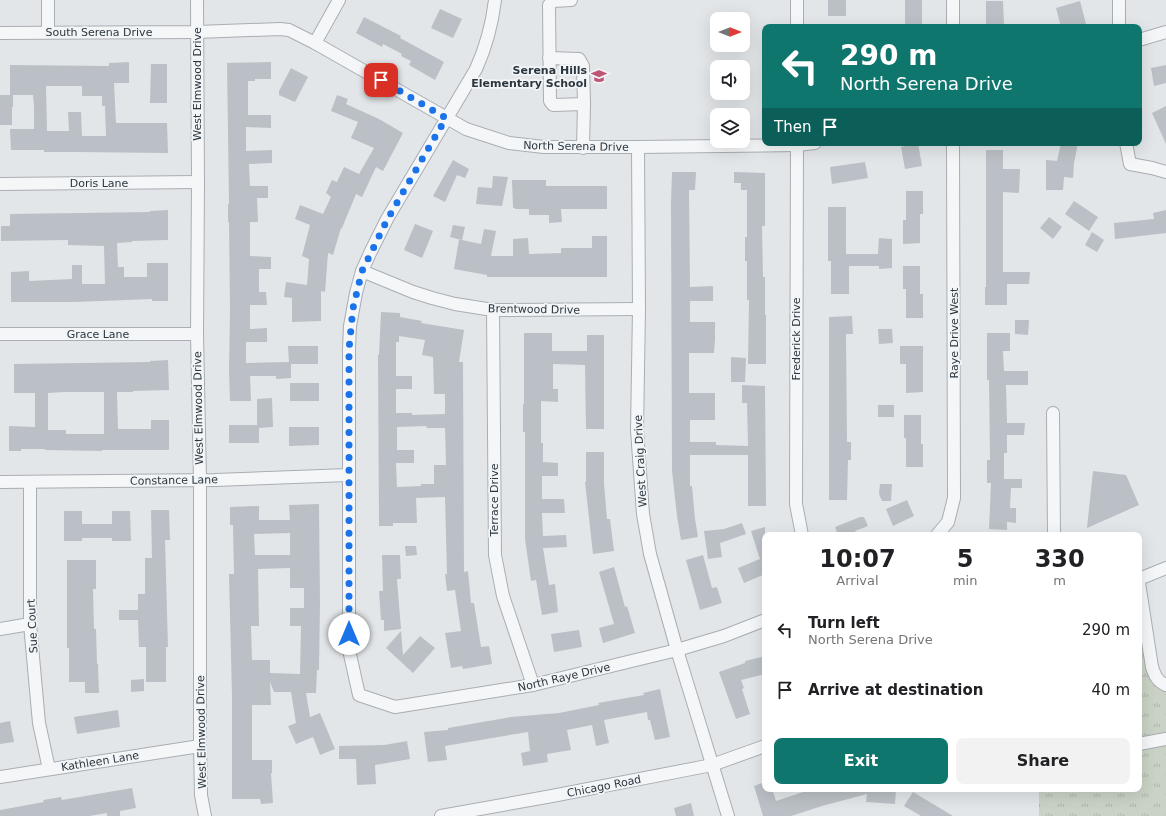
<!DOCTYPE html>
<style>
:root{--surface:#fff;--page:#f2f2f2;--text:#202124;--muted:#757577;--accent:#0f766e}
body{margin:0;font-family:"DejaVu Sans",sans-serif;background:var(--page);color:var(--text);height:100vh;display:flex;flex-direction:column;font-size:15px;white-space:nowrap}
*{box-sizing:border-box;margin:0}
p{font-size:13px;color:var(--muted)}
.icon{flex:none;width:22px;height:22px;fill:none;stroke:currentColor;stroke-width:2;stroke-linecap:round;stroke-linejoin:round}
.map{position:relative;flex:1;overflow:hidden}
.sheet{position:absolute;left:762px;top:532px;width:380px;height:260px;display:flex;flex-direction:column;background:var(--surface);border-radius:8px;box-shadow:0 4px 16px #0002}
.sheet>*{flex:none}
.hud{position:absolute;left:762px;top:24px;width:380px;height:122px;border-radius:8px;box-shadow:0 4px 16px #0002;background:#0f766e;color:#fff;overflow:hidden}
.needle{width:26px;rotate:90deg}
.tools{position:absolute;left:710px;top:12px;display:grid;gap:8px}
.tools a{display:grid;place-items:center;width:40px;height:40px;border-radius:8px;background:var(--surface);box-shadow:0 4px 16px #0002;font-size:20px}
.pin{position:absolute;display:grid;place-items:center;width:34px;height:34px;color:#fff;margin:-17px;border-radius:8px;box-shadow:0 2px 6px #0006}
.me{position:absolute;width:44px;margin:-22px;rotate:0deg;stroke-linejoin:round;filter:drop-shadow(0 0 3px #0008)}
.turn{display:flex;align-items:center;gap:14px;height:84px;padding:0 12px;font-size:18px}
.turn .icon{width:52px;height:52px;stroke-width:2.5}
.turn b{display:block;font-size:28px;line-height:34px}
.then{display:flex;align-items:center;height:38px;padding:0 12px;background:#0003;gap:8px;font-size:15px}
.eta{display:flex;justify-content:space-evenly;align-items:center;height:68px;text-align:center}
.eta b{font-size:24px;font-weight:700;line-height:28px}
.action{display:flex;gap:8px;margin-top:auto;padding:8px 12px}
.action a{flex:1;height:46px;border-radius:8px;background:var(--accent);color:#fff;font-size:16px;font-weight:700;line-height:46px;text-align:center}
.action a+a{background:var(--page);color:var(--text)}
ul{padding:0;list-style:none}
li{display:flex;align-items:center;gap:12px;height:60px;padding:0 12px}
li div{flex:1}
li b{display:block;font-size:15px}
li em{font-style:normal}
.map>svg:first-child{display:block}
</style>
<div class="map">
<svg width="1166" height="816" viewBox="0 0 1166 816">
<defs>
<pattern id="park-tufts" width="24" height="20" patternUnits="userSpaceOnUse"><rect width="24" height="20" fill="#cad2c5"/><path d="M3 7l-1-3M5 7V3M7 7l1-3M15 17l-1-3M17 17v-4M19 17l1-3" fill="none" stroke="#aeb5aa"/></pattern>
</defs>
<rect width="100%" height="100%" fill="#e3e6e9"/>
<path fill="url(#park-tufts)" d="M1139 618C1141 633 1144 668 1151 681 1154 687 1160 690 1166 692V816H1039V789H1139Z"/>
<g fill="#bac0c5" fill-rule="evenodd">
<rect x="828" y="0" width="18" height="16"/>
<rect x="905" y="0" width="17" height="27"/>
<path d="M986 1H1003L1004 24H986Z"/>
<path d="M1080 1 1086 24 1075 27H1061L1056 8Z"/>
<path d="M440 9 462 19 453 38 431 28Z"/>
<path d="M364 17 401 36 400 38 444 62 435 80 409 65 411 61 401 56 402 54 383 44 382 47 356 33Z"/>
<path d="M129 62V83H114L116 123H167L168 153 74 152H44V150H11L10 129H34V106L33 95H10V65L109 66V63ZM46 86H82V96H102V106H105L106 136H82L81 112H68L69 131H47Z"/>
<path d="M271 62V79H255V81H248V115H271V128L246 127V151L272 150V163L249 164 250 186H268V198H257L258 222H250V256L271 257V269H259V292H266L267 305H250V329L267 328V342H246V363L289 362 288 346H318V364H291V378L276 379V376H250L251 401H230L229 372 230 310 229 222H228V204H229L227 63Z"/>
<path d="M151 64H167V103H150Z"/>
<path d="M1166 65V83L1154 86 1151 68Z"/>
<path d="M291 68 308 77 295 102 279 95V91Z"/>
<path d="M0 95H13V107H12V125H0Z"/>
<path d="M337 95 348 99 346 104 379 119 403 133 383 171 376 167 362 197 356 194 342 228H341L333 255 328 253 325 292 321 291V321L292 322V298L284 297 286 282 307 285 309 259 302 256 310 225 295 219 300 205 323 214 331 197 326 193 332 180 337 182 344 167 359 174 374 148 351 138 358 122 331 111Z"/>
<path d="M1166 106V144L1152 113Z"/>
<path d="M918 143 922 166 905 169 901 147Z"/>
<path d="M1061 143H1078L1074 163 1073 178 1064 177 1063 190H1046V160L1057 161Z"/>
<path d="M986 150H1003V169H1020L1019 193 1003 192V272H1030L1029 284H1007V305H985V287H986Z"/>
<path d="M453 160 469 169 465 178 457 175 445 202 433 196Z"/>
<path d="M865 162 868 178 832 184 830 167Z"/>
<path d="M672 172H696L695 190H689L690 287 713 286V301H690V322H715V339L714 353H689V393H715V420H690V442H716V445L748 446 747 403H742V385L765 386 766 506H748V455H690V486H692L695 519 698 537 681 540 677 516 672 471 671 203Z"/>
<path d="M734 172 765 173V226H762L763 277H765V315H766V364H748L749 300H747V261H745V237H747V190H741V183H734Z"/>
<path d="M493 176 508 177 502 206 476 204 478 187 492 188Z"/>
<path d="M512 180H546V186H607V209H561L562 222 549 223V215H529V209H515V208H513Z"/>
<path d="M906 191H923V214H920V243L903 244V220H906Z"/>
<path d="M1074 201 1098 217 1089 231 1065 214Z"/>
<path d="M828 207H846V254H878L879 238 892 239V268L879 269V266H849V294H831V261H828Z"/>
<path d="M168 210V240L132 241V242L117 243 118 267H124V277H147V263H168V301H152V299L75 302H11V272L29 271V281L72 279V265H82V284H105L104 246 68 245V240L1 241V226H10V214L150 212V211Z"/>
<path d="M1166 210V233L1115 239 1114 223 1154 219 1153 213Z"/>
<path d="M1049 217 1062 227 1053 239 1040 228Z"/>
<path d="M415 224 433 231 422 258 404 250Z"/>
<path d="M453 225 465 227 462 240 481 244 484 229 496 231 491 256H513V239L528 238 529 254 561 253V248H592V236H607V277H487V275L454 269 459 240H461L450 237Z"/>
<path d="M1092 232 1104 240 1097 252 1085 245Z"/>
<path d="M903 266H920V294H923V318H906V289H903Z"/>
<path d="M381 312 400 313V317L422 321 421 323 464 330 459 362H463L464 572 468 571 471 603H474L481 647 489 646 492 664 463 669 462 666 451 668 445 633 461 631 455 590 447 591 445 574H447L445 497 416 498 417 523H393V526H379L378 355H379ZM399 336 425 340 422 355 433 357 434 394H445V414L412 415V413H396V389H412V376H396V342H399ZM426 426 427 428H445L446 465H434V484H421V486L397 487 396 463H414V450H397V427Z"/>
<path d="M852 316 853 334H846L847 442H851V460H848L847 500H829V317Z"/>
<path d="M1015 320H1029L1028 335 1015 334Z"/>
<path d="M878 329H892L893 343 879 344Z"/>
<path d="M524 333H552V351H587V335H604V429H586L585 365 553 364V389H558V402L541 401V443H543V462L558 463V476H542V499H564L565 513H542L543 536 566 535 567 547 543 548 549 585 555 584 558 612 542 615 536 580 531 581 525 539V432H523V404H524Z"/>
<path d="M987 333H1010V351H1003L1004 371H1028V385H1006L1007 423H1025L1024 435H1007V453H1004V479H1022V488H1011L1010 508H1016V523L1007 522V530L989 529 991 483H987V460H990L989 380H987Z"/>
<path d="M900 346H923V392L906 393V364H900Z"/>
<path d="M731 357 746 358 745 382H731Z"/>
<path d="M168 360 169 390 133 391V392H117L118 429H151V420H169V450H102V451L45 450V449H21V451H9V426L35 427V393H14V364L150 362V361ZM64 392H104V434H66V430H48V393Z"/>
<rect x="290" y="383" width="29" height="18"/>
<path d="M272 398 273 427 259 428V443H229V425H257V399Z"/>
<rect x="878" y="405" width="16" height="12"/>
<path d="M904 415H921V444H923V467H906V438H904Z"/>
<path d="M289 427H319V445L289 446Z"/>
<path d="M586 452H604V483L607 519H610L614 551 593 554 585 482H586Z"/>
<path d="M1093 471 1126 475 1139 505 1087 528Z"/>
<path d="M880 484H892L891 501H882L879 494Z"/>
<path d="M907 500 914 516 893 526 886 509Z"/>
<path d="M319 504 320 602 319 670H317L316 693H306L310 717 320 713 335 749 320 755 313 737 296 744 288 726 296 723 291 692H274L270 682 271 705H252V760H272V773H271L273 803 261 804 260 799H232V696L229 574H234L233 525H230V507L259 506V520H290L289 505ZM290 533V555H255L254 534ZM290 568V588H304V608H290V626H301L300 674 270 673V660H252L251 626H259L258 569Z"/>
<path d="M151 510H169L170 540H165L168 647H166V682H146V647H139L138 620H119V610H138V594H145V558H152Z"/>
<path d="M64 511H82V524H112V511H130L131 541H112V538H82V541H64Z"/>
<path d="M860 517H864L868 526 855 531 857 535H838L835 527Z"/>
<path d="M742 523 746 534 720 543 722 557 708 559 704 531 724 529Z"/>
<path d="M765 527V574L744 583 738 568 760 559 751 531Z"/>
<path d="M405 546H416L417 555 406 556Z"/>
<path d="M382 555H400L401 579H397L401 629 384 631V620H381L379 591H383Z"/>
<path d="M703 555 712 588 717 587 722 603 700 610 686 560Z"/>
<path d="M67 560H96V589H93L94 629H96L97 664H98L99 693H85V682H69V648H67Z"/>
<path d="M614 567 625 607 627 606 635 633 603 643 599 628 614 624 599 572Z"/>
<path d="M579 630 582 647 554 652 551 634Z"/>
<path d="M401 631 403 655 420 636 435 648 413 673 386 648Z"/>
<path d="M765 656V674L741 680 744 688 742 689 750 714 736 719 719 672 745 663V661Z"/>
<path d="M144 679V691L131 692V680Z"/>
<path d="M660 689 670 737 655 740 650 720H648L647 712 604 720 609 743 596 746 592 725 567 730 571 750 547 754 548 762 523 766 521 753 530 751 528 732 445 746 447 760 428 762 424 732 448 730V728L511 717 559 713 599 705 598 703 644 695 643 693Z"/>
<path d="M118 710 120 727 77 734 74 717Z"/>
<path d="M10 721 14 742 0 744V723Z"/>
<path d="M407 741 410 759 375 765 376 784 357 785 356 759H339V746L384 745Z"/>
<path d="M765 782V789H772L776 801 812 789H896L895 804 866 802 867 794 822 806 791 816H763L754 786Z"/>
<path d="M132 788 136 808 120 811V816H107V813L89 816H0V810L44 802 43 800 61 797 62 800Z"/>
<path d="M913 792 953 816H921L904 806Z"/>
<path d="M691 803 694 816H676L674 808Z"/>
</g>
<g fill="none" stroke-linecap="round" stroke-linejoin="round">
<g stroke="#a8aeb3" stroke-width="14">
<g id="minor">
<path d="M48 0V32"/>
<path d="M197 0 198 182 197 334 200 480V746L201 795 205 816"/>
<path d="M495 0C492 25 486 47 476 69L387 219 371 251 362 271 356 293 350 326 349 349V650L359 695 395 707 533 685 677 650 724 636 765 620"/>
<path d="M797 0V27"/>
<path d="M1119 0V27"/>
<path d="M953 27V0"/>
<path d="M0 33 197 32 280 29 289 30 315 43 466 129 509 143 544 147H638L797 145 815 143"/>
<path d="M1139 40 1166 32"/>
<path d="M315 43 339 0"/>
<path d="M549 58 579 59 583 66 584 104 553 105 550 101 549 5 553 1 571 0"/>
<path d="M797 143 796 504 802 535"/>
<path d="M1126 143 1130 164 1152 168 1166 172"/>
<path d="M638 147 639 309 637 430 643 514 650 554 677 650 728 816"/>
<path d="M583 148 584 104"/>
<path d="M0 184 198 182"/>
<path d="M362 271 413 292 432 298 455 304 493 310 639 309"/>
<path d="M493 310 495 555 503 596 533 685"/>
<path d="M0 334H197"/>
<path d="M1053 413 1054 535"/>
<path d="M0 482 215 480 348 475"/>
<path d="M30 482V624L39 723 49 769"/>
<path d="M937 535 948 522 954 498 953 143"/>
<path d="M1139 579 1166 568"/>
<path d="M1139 583 1152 667C1155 676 1157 681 1166 685"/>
<path d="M0 629 30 624"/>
<path d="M1139 744 1166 739"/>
<path d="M0 777 200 746"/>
<path d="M441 816 552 796 712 765 765 746"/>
</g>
</g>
<use href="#minor" stroke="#f5f6f8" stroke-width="12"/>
</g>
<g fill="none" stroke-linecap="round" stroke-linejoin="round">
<path stroke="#1a73e8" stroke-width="7" stroke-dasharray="0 12.6" d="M349 634V349L353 308 362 271 367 261 387 220 446 118 381 80"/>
</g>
<defs>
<g id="school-bare" transform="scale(1.2)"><path d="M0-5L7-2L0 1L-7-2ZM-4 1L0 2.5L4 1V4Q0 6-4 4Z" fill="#bf5675" stroke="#f2f5f7" stroke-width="2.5" paint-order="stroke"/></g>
</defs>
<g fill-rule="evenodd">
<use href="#school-bare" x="599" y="76"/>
</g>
<g text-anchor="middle" stroke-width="3.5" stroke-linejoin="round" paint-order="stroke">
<g font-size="11" fill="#2c363f" stroke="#f2f5f7">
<text x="99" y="36">South Serena Drive</text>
<text transform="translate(197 84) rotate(-90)" y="4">West Elmwood Drive</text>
<text transform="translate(576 146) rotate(1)" y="4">North Serena Drive</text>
<text x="99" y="187">Doris Lane</text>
<text transform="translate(534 309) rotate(1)" y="4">Brentwood Drive</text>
<text transform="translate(954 333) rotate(-90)" y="4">Raye Drive West</text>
<text x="98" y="338">Grace Lane</text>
<text transform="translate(796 339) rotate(-90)" y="4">Frederick Drive</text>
<text transform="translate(198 408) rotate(-91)" y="4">West Elmwood Drive</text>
<text transform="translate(640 461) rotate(-93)" y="4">West Craig Drive</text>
<text transform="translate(174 480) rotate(-1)" y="4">Constance Lane</text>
<text transform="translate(494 500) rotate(-90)" y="4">Terrace Drive</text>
<text transform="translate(32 626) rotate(-93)" y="4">Sue Court</text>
<text transform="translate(564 677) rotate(-13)" y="4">North Raye Drive</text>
<text transform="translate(201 732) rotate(-91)" y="4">West Elmwood Drive</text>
<text transform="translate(100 761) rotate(-9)" y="4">Kathleen Lane</text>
<text transform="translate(604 786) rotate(-11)" y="4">Chicago Road</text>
</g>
<g font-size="11" font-weight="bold" fill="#2c363f" stroke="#f2f5f7" text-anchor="end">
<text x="587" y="74">Serena Hills<tspan x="587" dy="13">Elementary School</tspan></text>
</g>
</g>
</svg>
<div class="tools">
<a><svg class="needle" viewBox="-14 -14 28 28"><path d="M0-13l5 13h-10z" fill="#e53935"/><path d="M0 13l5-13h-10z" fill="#757577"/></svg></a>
<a><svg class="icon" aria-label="sound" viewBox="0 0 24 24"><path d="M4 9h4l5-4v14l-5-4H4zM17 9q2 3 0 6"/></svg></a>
<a><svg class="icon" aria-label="layers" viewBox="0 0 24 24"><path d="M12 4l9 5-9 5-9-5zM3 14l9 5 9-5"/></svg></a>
</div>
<div class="pin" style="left:381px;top:80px;background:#d93025"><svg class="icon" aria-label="arrive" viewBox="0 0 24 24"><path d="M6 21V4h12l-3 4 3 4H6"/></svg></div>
<svg class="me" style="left:349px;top:634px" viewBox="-20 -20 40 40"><circle r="19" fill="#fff"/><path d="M0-13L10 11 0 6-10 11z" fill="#1a73e8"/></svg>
<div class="hud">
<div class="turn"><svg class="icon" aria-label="left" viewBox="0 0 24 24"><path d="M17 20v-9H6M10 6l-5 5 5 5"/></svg><div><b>290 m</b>North Serena Drive</div></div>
<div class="then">Then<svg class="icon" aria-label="arrive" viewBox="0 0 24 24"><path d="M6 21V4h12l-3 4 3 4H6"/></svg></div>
</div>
<section class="sheet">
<div class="eta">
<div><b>10:07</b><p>Arrival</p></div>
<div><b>5</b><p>min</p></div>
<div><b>330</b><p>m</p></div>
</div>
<ul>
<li><svg class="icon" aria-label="left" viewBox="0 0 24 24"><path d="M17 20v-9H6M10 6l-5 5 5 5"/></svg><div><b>Turn left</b><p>North Serena Drive</p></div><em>290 m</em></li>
<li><svg class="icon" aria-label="arrive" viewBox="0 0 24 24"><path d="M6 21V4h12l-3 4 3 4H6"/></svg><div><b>Arrive at destination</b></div><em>40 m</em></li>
</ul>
<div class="action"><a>Exit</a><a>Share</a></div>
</section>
</div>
